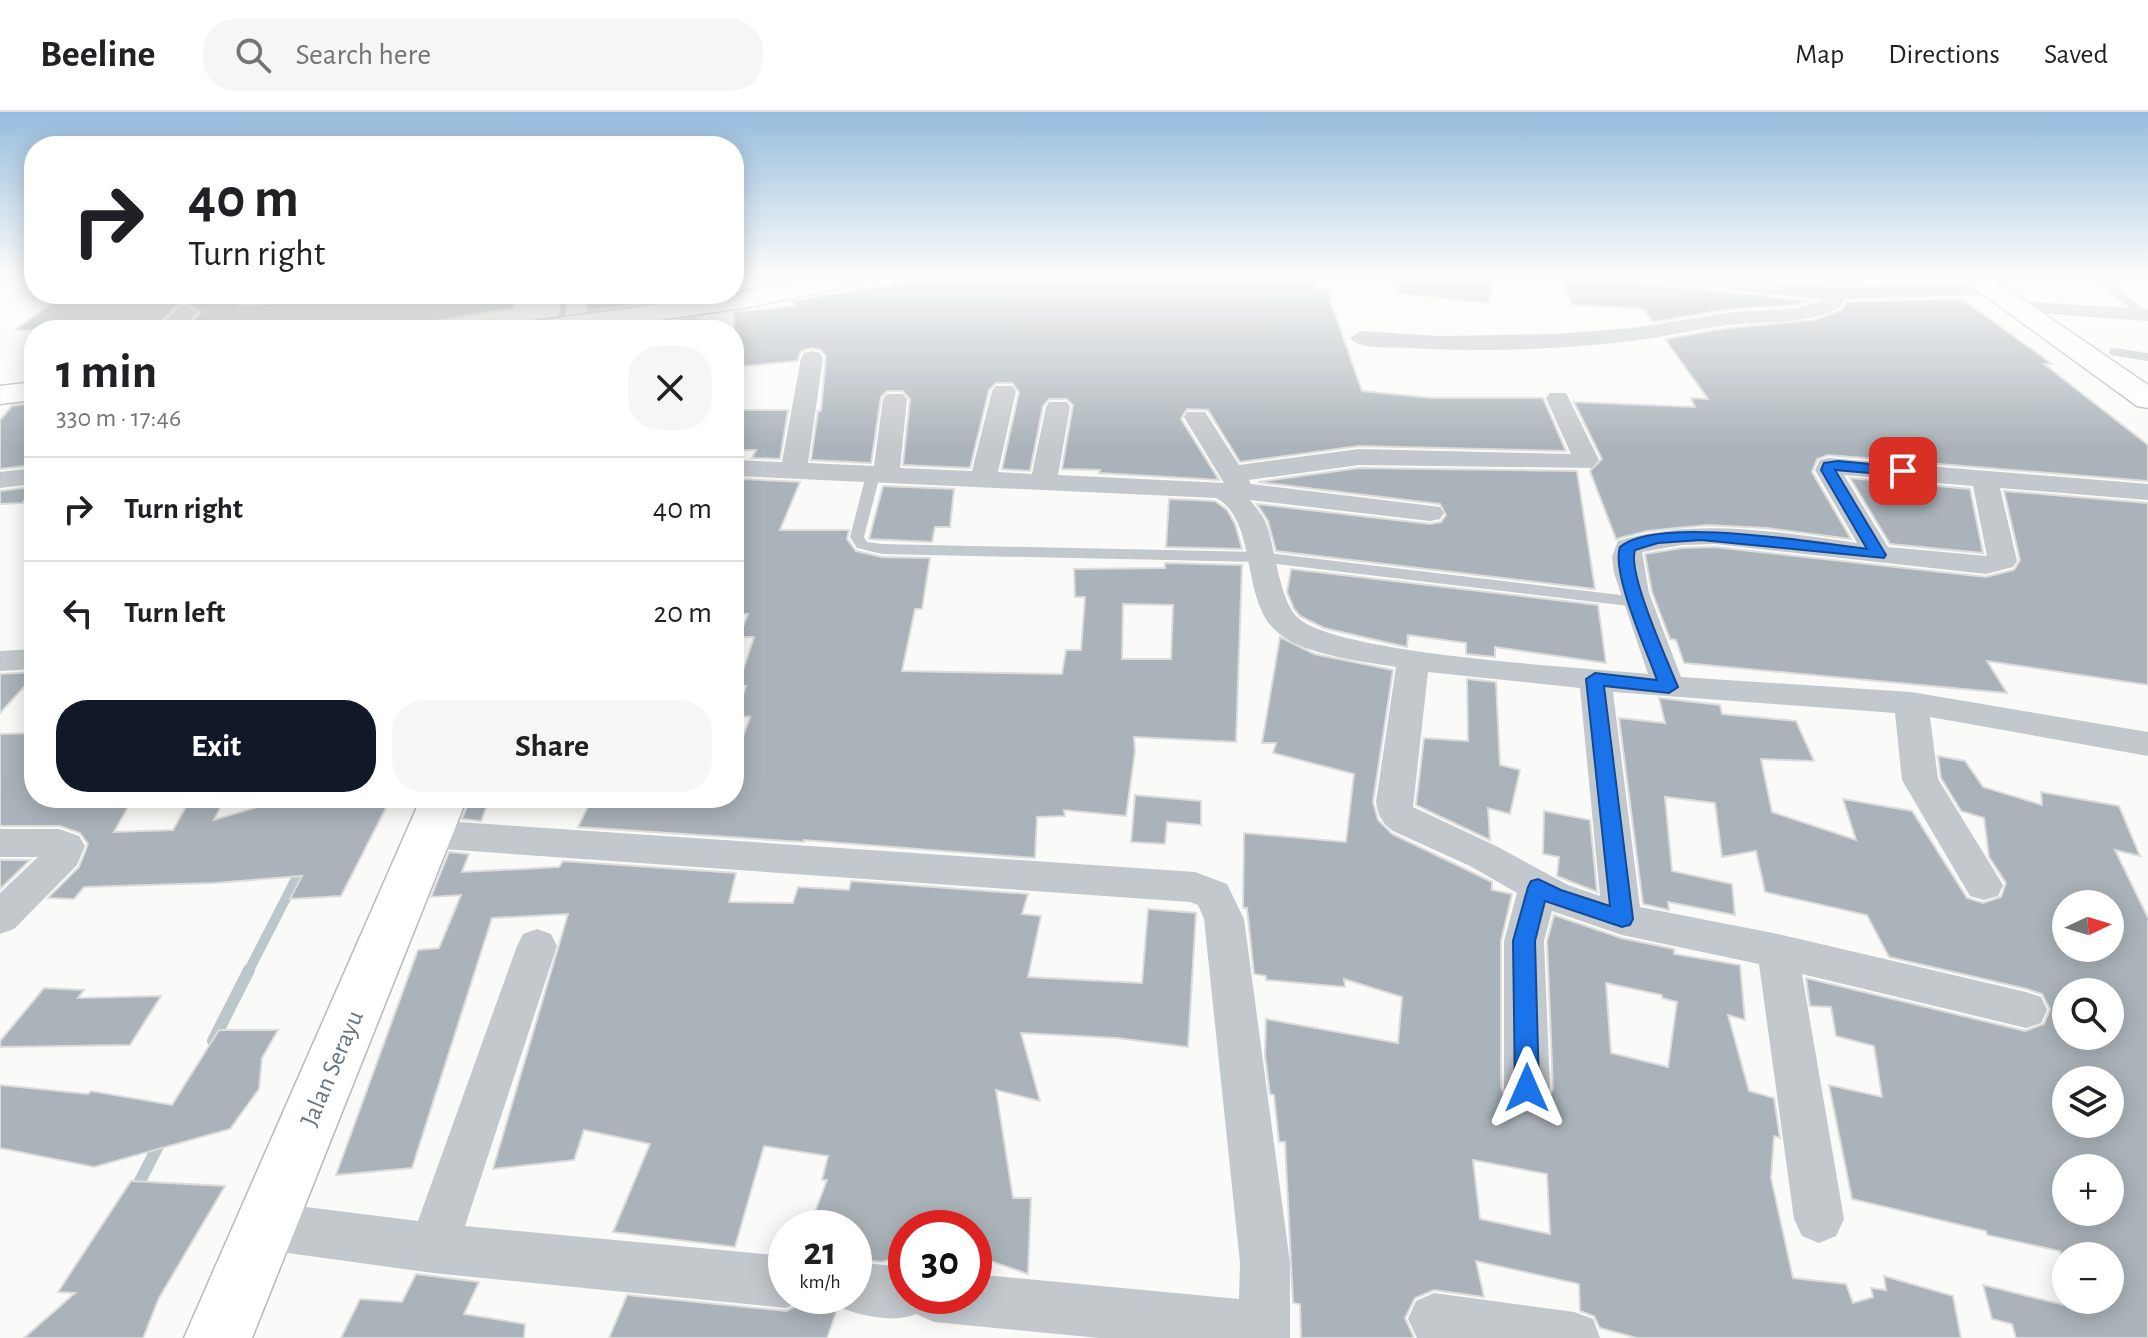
<!DOCTYPE html>
<meta charset="utf-8">
<style>
:root{--surface:#fff;--page:#f6f6f6;--text:#202124;--muted:#757577;--line:#e0e0e0;--accent:#111827}
body{margin:0;font-family:"Alegreya Sans",sans-serif;background:var(--page);color:var(--text);height:100vh;display:flex;flex-direction:column;font-size:30px;white-space:nowrap}
*{box-sizing:border-box;margin:0}
p{font-size:26px;color:var(--muted)}
.icon{flex:none;width:44px;height:44px;fill:none;stroke:currentColor;stroke-width:2;stroke-linecap:round;stroke-linejoin:round}
.map{position:relative;flex:1;overflow:hidden}
.sheet{position:absolute;left:24px;top:208px;width:720px;height:488px;display:flex;flex-direction:column;background:var(--surface);border-radius:32px;box-shadow:0 4px 20px #0003}
.sheet>*{flex:none}
.guide{position:absolute;left:24px;top:24px;width:720px;height:168px;border-radius:32px;box-shadow:0 4px 20px #0003;background:#fff;color:var(--text);overflow:hidden}
.needle{width:52px;rotate:86deg}
.tools{position:absolute;left:2052px;top:778px;display:grid;gap:16px}
.tools a{display:grid;place-items:center;width:72px;height:72px;border-radius:50%;background:var(--surface);box-shadow:0 4px 20px #0003;font-size:40px}
.speed{position:absolute;left:768px;top:1098px;display:flex;gap:16px;font-size:40px;font-weight:700;text-align:center}
.speed>*{display:grid;place-content:center;width:104px;height:104px;border-radius:50%;background:var(--surface);box-shadow:0 4px 20px #0003;line-height:1}
.speed small{font-size:20px;font-weight:400}
.speed .limit{border:12px solid #d22;background:#fff;color:#111}
.pin{position:absolute;display:grid;place-items:center;width:68px;height:68px;color:#fff;margin:-34px;border-radius:16px;box-shadow:0 4px 12px #0006}
.me{position:absolute;width:88px;margin:-44px;rotate:0deg;stroke-linejoin:round;filter:drop-shadow(0 0 6px #0008)}
.turn{display:flex;align-items:center;gap:28px;height:168px;padding:0 32px;font-size:36px}
.turn .icon{width:104px;height:104px;stroke-width:2.5}
.turn b{display:block;font-size:56px;line-height:68px}
.round{display:grid;place-items:center;flex:none;width:84px;height:84px;border-radius:32px;background:var(--page)}
.overview{display:flex;align-items:center;justify-content:space-between;height:136px;padding:0 32px}
h1{font-size:48px;font-weight:700;line-height:60px}
.primary-button{display:flex;gap:16px;margin-top:auto;padding:16px 32px}
.primary-button a{flex:1;height:92px;border-radius:32px;background:var(--accent);color:#fff;font-size:32px;font-weight:700;line-height:92px;text-align:center}
.primary-button a+a{background:var(--page);color:var(--text)}
ul{padding:0;list-style:none}
li{display:flex;align-items:center;gap:24px;height:104px;padding:0 32px;border-top:2px solid var(--line)}
li div{flex:1}
li b{display:block;font-size:30px}
li em{font-style:normal}
header{display:flex;align-items:center;gap:48px;box-sizing:border-box;height:112px;padding:0 40px;background:var(--surface);border-bottom:2px solid var(--line)}
header strong{font-size:38px}
nav{display:flex;gap:44px;margin-inline-start:auto;font-size:28px}
.search{width:560px;height:72px;background:var(--page);display:flex;align-items:center;gap:20px;box-sizing:border-box;padding:0 28px;border-radius:32px;color:var(--muted);font-size:30px}
.map>svg:first-child{display:block}
</style>
<header>
<strong>Beeline</strong>
<div class="search"><svg class="icon" aria-label="search" viewBox="0 0 24 24"><circle cx="10" cy="10" r="6"/><path d="M15 15l6 6"/></svg>Search here</div>
<nav><a>Map</a><a>Directions</a><a>Saved</a></nav>
</header>
<div class="map">
<svg width="2148" height="1226" viewBox="0 0 2148 1226">
<rect width="100%" height="100%" fill="#fafaf8"/>
<g fill="none" stroke-linecap="round" stroke-linejoin="round">
<path stroke="#bbc7cb" stroke-width="6" d="M560 218 565 182"/>
<path stroke="#bbc7cb" stroke-width="10" d="M248 860 303 753"/>
<g stroke="#bbc7cb" stroke-width="12">
<path d="M213 929 249 858"/>
<path d="M136 1077 160 1030"/>
</g>
</g>
<g fill="#aab3b9" stroke="#dcdcda" stroke-width="2" fill-rule="evenodd">
<path d="M916 164H1315L1316 176 1331 177 1330 188 1362 279 1432 286H1543L1566 339 1359 334 1240 350 1208 298 1187 297 1181 307 1219 368 1099 361 1100 358 1062 357 1073 293 1067 287H1049L1043 294 1030 359 1002 357 1019 280 1012 271H996L989 278 970 356 903 353 910 287 903 279H887L881 285 871 351 811 348 818 299H821L826 244 821 238 811 236 801 239 797 249 734 255V200L794 194 793 189 896 171 893 168Z"/>
<path d="M1399 164H1496L1488 191 1398 181Z"/>
<path d="M1560 164H1616L1652 169 1660 173 1809 189 1796 193 1732 197 1653 210 1644 198 1638 196 1572 193Z"/>
<path d="M254 182 239 193 358 188V182H513L514 196 408 213 406 218H184L201 200 187 191 177 193 153 218H15L63 183Z"/>
<path d="M585 182H694V184L587 199Z"/>
<path d="M1962 187 2052 252H2044L2148 333V369L1828 343 1817 347 1812 360 1851 427 1767 416 1707 413 1647 419 1616 427 1590 359 1602 347 1574 290 1695 295 1691 286 1708 287 1665 227 1728 216 1814 208 1842 198 1846 190Z"/>
<path d="M696 206 698 218H610Z"/>
<path d="M34 291V353L0 357V308L12 294Z"/>
<path d="M734 298H788L780 347 752 346 756 338H734Z"/>
<path d="M1359 356 1577 359 1595 477 1276 439 1268 409 1257 392 1430 412 1441 410 1446 403 1440 392 1258 370Z"/>
<path d="M1850 366 1970 377 1983 441 1890 432Z"/>
<path d="M743 367 800 370 780 418H849L847 427 856 439 882 445 930 446 922 497H915L902 559 1062 562 1066 538H1081L1085 485H1075L1074 457 1165 456V451L1242 453 1236 630 1134 625 1135 640 1126 704 1064 698 1065 704 1037 705 1035 746 804 728V730L578 715 592 686H734V651L750 605 736 604 746 574H738L754 525H739L748 502H734V388ZM1123 492 1173 493 1171 547H1122Z"/>
<path d="M883 374 954 377 950 415H935L932 430 869 427Z"/>
<path d="M31 375 23 391 0 392V379Z"/>
<path d="M2004 379 2148 391V573L1987 549 2007 581 1684 551 1676 528 1670 527 1652 480 1645 442 1682 436 1715 435 1986 465 2014 458 2020 448Z"/>
<path d="M1169 387 1215 389 1227 398 1235 412 1242 437 1166 435Z"/>
<path d="M1291 457 1598 493 1606 551 1495 535V545L1466 542V531L1408 523 1407 535 1324 516 1300 504 1294 497 1287 480Z"/>
<path d="M1280 525 1314 542 1393 558 1373 690 1378 708 1392 722 1492 770V778L1512 782 1501 829V976L1508 991 1528 999 1544 993 1553 977 1547 829 1554 803 1621 826 1674 837V842L1740 853 1745 908 1728 903 1749 979 1774 986 1780 1026 1774 1024 1771 1066 1793 1166 1846 1172 1853 1191 1873 1185 1871 1176 1886 1178 1884 1164 1953 1184 1961 1226H1637L1600 1216 1594 1204 1580 1199 1579 1172 1476 1149 1484 1185 1434 1178 1415 1186 1405 1206 1414 1226H1301L1300 1192 1293 1191 1285 1030H1279L1274 983 1270 982 1265 944 1266 907 1398 931 1402 885 1344 867 1345 875 1266 868V864L1254 862 1247 796H1243L1244 721 1346 730 1354 662 1273 641 1276 631H1262ZM1606 871 1662 883V886L1677 890 1668 955 1611 941ZM1473 1048 1547 1062 1550 1122 1480 1107Z"/>
<path d="M34 560V564L0 601V562Z"/>
<path d="M1467 567 1496 570 1500 653 1520 658 1510 702 1488 696 1490 728 1416 693 1424 626 1468 629Z"/>
<path d="M1659 586 1720 593 1722 602 1796 609 1814 649 1761 647 1772 700 1856 728 1843 687 1912 699 1967 786 1983 791 2001 785 2006 771 1989 745 1984 706 1961 699 1941 666 1938 644 1965 649 1983 675 2042 693 2041 680 2119 694 2140 744 2115 738 2148 806V1226H2016L2012 1212 1992 1207 1983 1173 2076 1196 2074 1188H2110V1144H2066V1160L2060 1139 1987 1123 1986 1119 1852 1087 1829 973 1882 985 1874 934 1836 924 1831 895 1810 894 1806 866 2025 919 2044 912 2050 897 2042 882 2027 877 1889 845 1867 803 1765 780 1756 739 1722 745 1715 691 1665 685 1672 759 1732 772 1735 803 1668 790 1669 798 1643 792 1619 606 1665 611ZM2066 792H2110V836H2066ZM2066 880H2110V924H2066ZM2066 968H2110V1012H2066ZM2066 1056H2110V1100H2066Z"/>
<path d="M34 621V686H133L114 720 173 718 191 686H225L214 708 288 686H391L341 784 290 787 302 764 214 771 84 775 74 787 48 786 79 755 88 732 80 721 60 714H0V622Z"/>
<path d="M1135 683 1201 689V713L1167 710 1165 732 1131 730Z"/>
<path d="M470 686H490L481 709 462 707Z"/>
<path d="M1544 699 1590 708 1597 780 1557 764 1559 745 1543 742Z"/>
<path d="M449 740 469 742 462 760 559 755 563 749 736 761 729 790 793 791 798 775 849 778 851 769 1028 782 1022 802 1041 804 1028 865 1142 871 1148 797 1196 801 1188 935 1117 926 1021 921 1040 989 996 978 1013 1086H1031L1028 1162 976 1144 978 1116H906V1144L881 1150 854 1147V1116H809L827 1068H822L828 1044 764 1034 735 1135 613 1120 650 1032 584 1018 574 1048 493 1057 568 802 492 806 412 1056 336 1063 418 838 439 836 461 783 431 785Z"/>
<path d="M0 748H30L0 777Z"/>
<path d="M44 876 84 878 78 886 161 884 130 933 0 935V929Z"/>
<path d="M219 918H278L262 946 259 977 230 1017 94 1055 0 1036V973L88 982 91 979 172 993Z"/>
<path d="M131 1069 225 1074 159 1186 143 1226H24L75 1181 58 1180Z"/>
<path d="M416 1162 479 1170 464 1202 525 1212 524 1226H341L360 1187 402 1190Z"/>
<path d="M627 1183 786 1199 799 1193 837 1198 827 1226H609Z"/>
</g>
<g fill="none" stroke-linecap="round" stroke-linejoin="round">
<g stroke="#b3babf" stroke-width="3">
<g id="secondary">
<path d="M821 164H874L870 170 861 172 749 195 589 218H515L519 212 529 210 734 182Z"/>
<path d="M34 270V288L0 292V274Z"/>
<path d="M421 686H467L252 1226H184Z"/>
</g>
</g>
<g stroke="#b4b9bd" stroke-width="3">
<path id="highway" d="M1958 164H1989L2148 273V296L2137 294Z"/>
</g>
<g fill="#c3c8cc" fill-rule="evenodd">
<path d="M2092 164H2104L2148 201V205H2140Z"/>
<path d="M2114 236 2148 241V249L2110 243V237Z"/>
<path d="M873 359 880 363 864 425 867 430 882 432 1260 440 1637 485 1645 490 1637 495 1260 450 882 442 857 436 850 425 866 363Z"/>
</g>
<g fill="#c3c8cc" fill-rule="evenodd">
<path d="M1650 164H1726L1834 175 1989 171 1999 177 1989 183 1844 187 1841 195C1805 214 1767 208 1728 213 1696 217 1665 225 1632 229 1558 238 1483 240 1408 236 1393 235 1359 238 1350 226L1361 219 1439 224 1555 222 1633 216 1732 200 1797 196 1824 188 1660 170Z"/>
<path d="M2015 189 2148 197V209L2008 199 2004 195Z"/>
<path d="M187 194 198 200 180 218H156L179 195Z"/>
<path d="M812 239 820 241 823 246 808 351 874 354 883 287 887 282H903L907 287 900 356 972 359 992 279 996 274H1012L1016 279 998 360 1032 362 1046 295 1049 290H1067L1070 295 1058 363 1224 371 1184 305 1187 300H1205L1239 353 1359 337 1571 342 1546 286 1550 281H1566L1599 348 1592 356 1359 353 1249 368 1251 372 1440 395 1444 401 1440 407 1430 409 1250 388C1256 396 1264 404 1267 414 1275 437 1280 490 1298 506 1341 543 1581 555 1648 562L1614 461 1612 445 1618 429C1697 405 1777 420 1857 431L1815 358 1820 348 1829 346 2148 372V388L2000 376 2017 449 2013 455 1986 462 1715 432 1682 433 1642 440 1649 481 1681 565 1911 580 2148 620V644L1930 605 1938 667 2003 773 1998 784 1984 788 1970 784 1902 668 1895 601 1613 580 1640 795 1778 822 2026 880 2041 885 2047 898 2041 911 2026 916 1802 862 1844 1107 1836 1124 1819 1131 1802 1124 1794 1107 1759 852 1622 823 1552 799 1544 829 1550 976 1543 990 1527 996 1511 990 1504 976V829L1517 781 1470 754 1393 719C1382 711 1378 704 1376 690L1396 555C1361 549 1299 543 1274 517 1241 485 1257 407 1216 386L734 364V348L782 350 801 246 804 241ZM1844 363 1973 374 1987 444 1888 435ZM1428 560 1580 576 1600 784 1568 773 1496 734 1413 695Z"/>
<path d="M34 356V372L0 376V360Z"/>
<path d="M34 537V557L0 559V539Z"/>
<path d="M428 708 1195 760 1227 772 1244 807 1290 1151V1226H1099L934 1210 916 1202C893 1212 858 1203 836 1194L832 1184H854V1150L906 1155V1184H974V1162L1239 1187 1240 1151 1204 807 1198 793 1190 790 428 736 415 732 409 722 415 712Z"/>
<path d="M0 717H59L79 724 85 734 77 753 14 817 0 822V781L38 745H0Z"/>
<path d="M537 817 551 822 557 834 465 1114 786 1144V1184H806L804 1188 786 1196 433 1161 266 1138 249 1131 241 1114 249 1097 266 1090 418 1109 517 834 523 822Z"/>
<path d="M1434 1181 1574 1200 1593 1207 1600 1226H1417L1408 1207 1416 1189Z"/>
</g>
<use href="#secondary" fill="#fff" fill-rule="evenodd"/>
<use href="#highway" fill="#fff" fill-rule="evenodd"/>
</g>
<linearGradient id="sky" x2="0" y2="1"><stop stop-color="#96bcdc"/><stop offset="0.49" stop-color="#fdfdfc"/><stop offset="1" stop-color="#fdfdfc" stop-opacity="0"/></linearGradient>
<rect width="2148" height="336" fill="url(#sky)"/>
<path fill="#1a73e8" stroke="#114b97" stroke-width="2" d="M1838 349 1903 355 1910 359 1903 364 1835 358 1886 443 1884 446 1701 428 1658 431 1635 438C1627 460 1667 548 1678 575L1669 581 1604 574 1633 807 1630 813 1622 815 1545 789 1535 829 1539 976 1536 984 1527 987 1518 984 1515 976 1513 829 1528 775 1531 769 1538 767 1561 778 1610 794 1586 567 1595 561 1657 568C1647 539 1611 461 1620 435 1657 403 1816 431 1867 437L1821 358 1824 351Z"/>
<g text-anchor="middle" stroke-width="8" stroke-linejoin="round" paint-order="stroke">
<g font-size="26" fill="#657683" stroke="#fff">
<text transform="translate(331 956) rotate(-67)" y="9">Jalan Serayu</text>
</g>
</g>
</svg>
<div class="tools">
<a><svg class="needle" viewBox="-14 -14 28 28"><path d="M0-13l5 13h-10z" fill="#e53935"/><path d="M0 13l5-13h-10z" fill="#757577"/></svg></a>
<a><svg class="icon" aria-label="search" viewBox="0 0 24 24"><circle cx="10" cy="10" r="6"/><path d="M15 15l6 6"/></svg></a>
<a><svg class="icon" aria-label="layers" viewBox="0 0 24 24"><path d="M12 4l9 5-9 5-9-5zM3 14l9 5 9-5"/></svg></a>
<a>+</a>
<a>−</a>
</div>
<div class="speed"><div>21<small>km/h</small></div><div class="limit">30</div></div>
<div class="pin" style="left:1903px;top:359px;background:#d93025"><svg class="icon" aria-label="arrive" viewBox="0 0 24 24"><path d="M6 21V4h12l-3 4 3 4H6"/></svg></div>
<svg class="me" style="left:1527px;top:976px" viewBox="-20 -20 40 40"><path d="M0-17L14 15 0 8-14 15z" fill="#1a73e8" stroke="#fff" stroke-width="4"/></svg>
<div class="guide">
<div class="turn"><svg class="icon" aria-label="right" viewBox="0 0 24 24"><path d="M7 20v-9h11M14 6l5 5-5 5"/></svg><div><b>40 m</b>Turn right</div></div>
</div>
<section class="sheet">
<div class="overview"><div><h1>1 min</h1><p>330 m · 17:46</p></div><a class="round"><svg class="icon" aria-label="close" viewBox="0 0 24 24"><path d="M6 6l12 12M18 6L6 18"/></svg></a></div>
<ul>
<li><svg class="icon" aria-label="right" viewBox="0 0 24 24"><path d="M7 20v-9h11M14 6l5 5-5 5"/></svg><div><b>Turn right</b></div><em>40 m</em></li>
<li><svg class="icon" aria-label="left" viewBox="0 0 24 24"><path d="M17 20v-9H6M10 6l-5 5 5 5"/></svg><div><b>Turn left</b></div><em>20 m</em></li>
</ul>
<div class="primary-button"><a>Exit</a><a>Share</a></div>
</section>
</div>
